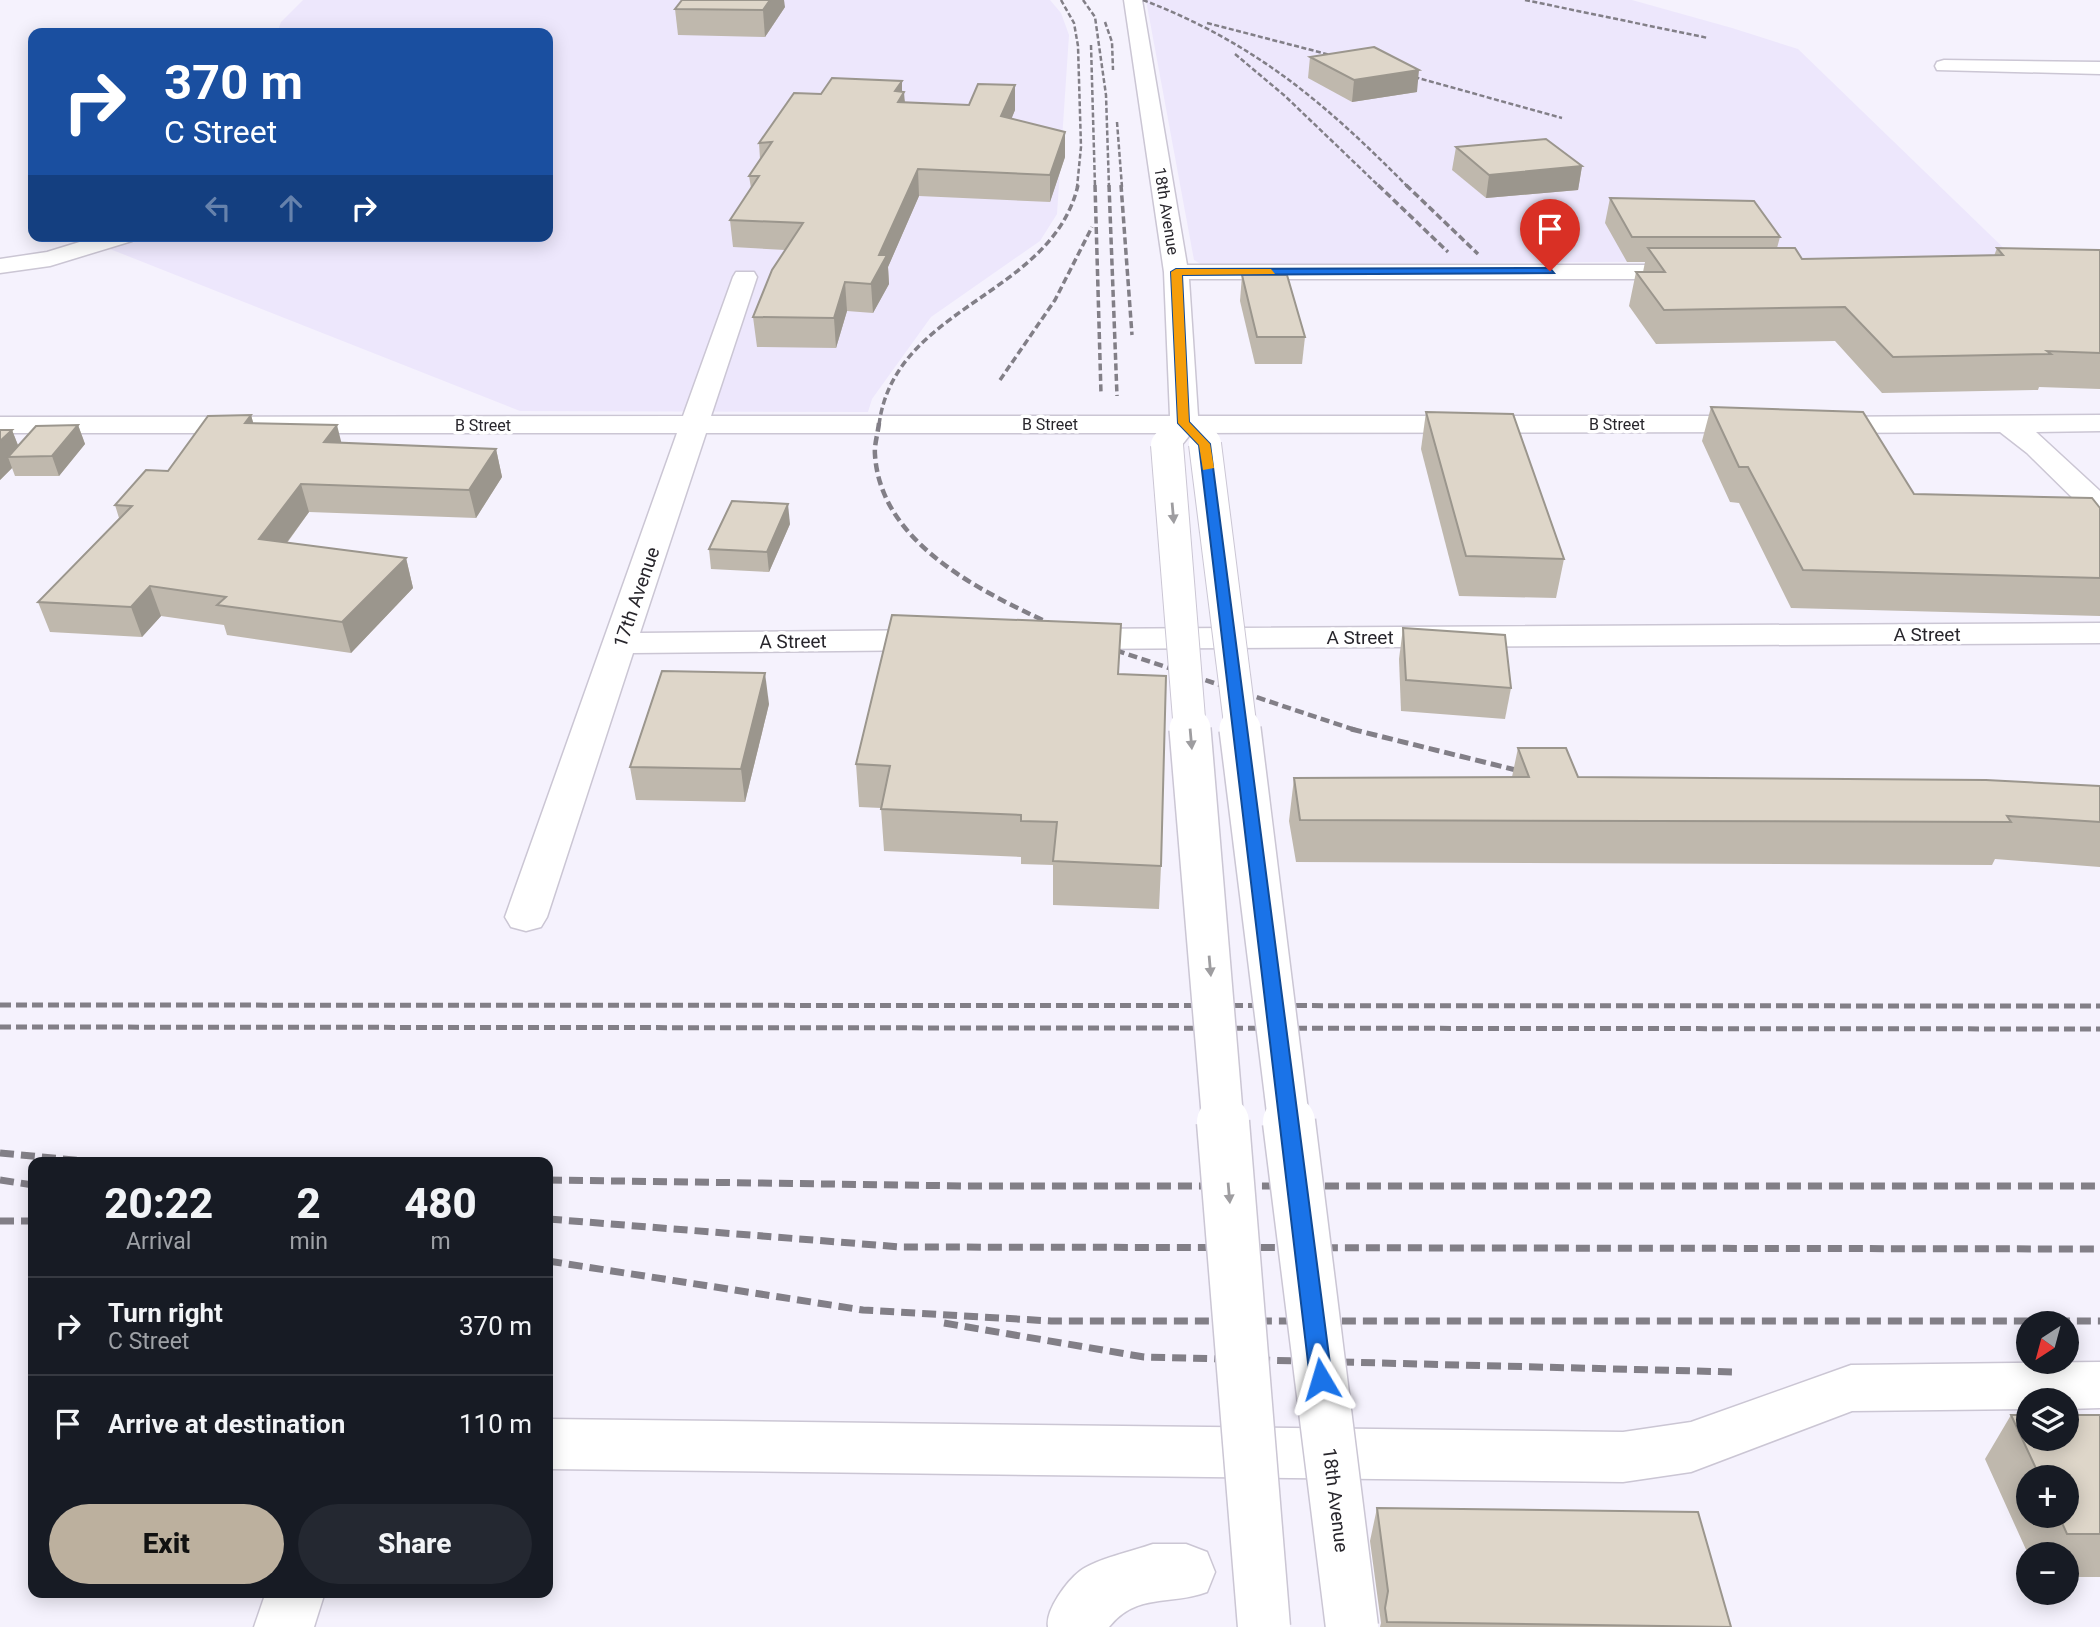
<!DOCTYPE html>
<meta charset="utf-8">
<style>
:root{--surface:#171b24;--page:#242831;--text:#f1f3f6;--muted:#9ea1a6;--line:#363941;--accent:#bcb09e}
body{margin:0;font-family:Roboto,sans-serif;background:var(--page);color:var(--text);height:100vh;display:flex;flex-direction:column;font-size:26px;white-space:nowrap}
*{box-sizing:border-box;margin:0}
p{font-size:23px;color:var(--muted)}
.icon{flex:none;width:38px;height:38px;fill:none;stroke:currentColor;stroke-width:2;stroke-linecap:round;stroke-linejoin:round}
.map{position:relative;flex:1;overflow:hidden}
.side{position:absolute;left:28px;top:1157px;width:525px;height:441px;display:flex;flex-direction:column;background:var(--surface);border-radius:14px;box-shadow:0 4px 18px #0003}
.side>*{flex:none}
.top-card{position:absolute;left:28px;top:28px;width:525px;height:214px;border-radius:14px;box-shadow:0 4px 18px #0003;background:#1a4fa0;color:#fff;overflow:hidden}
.needle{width:46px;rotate:216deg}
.buttons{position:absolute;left:2016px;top:1311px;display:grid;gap:14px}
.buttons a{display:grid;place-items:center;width:63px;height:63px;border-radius:50%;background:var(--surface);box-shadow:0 4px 18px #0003;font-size:35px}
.pin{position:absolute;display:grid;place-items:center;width:60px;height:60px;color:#fff;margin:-72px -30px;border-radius:50% 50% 50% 0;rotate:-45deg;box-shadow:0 0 7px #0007}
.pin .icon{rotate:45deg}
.me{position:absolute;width:77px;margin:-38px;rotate:353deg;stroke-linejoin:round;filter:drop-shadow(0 0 5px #0008)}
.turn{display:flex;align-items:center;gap:24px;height:147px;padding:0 21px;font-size:32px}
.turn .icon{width:91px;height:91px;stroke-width:2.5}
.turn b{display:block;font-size:49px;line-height:60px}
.lanes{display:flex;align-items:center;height:66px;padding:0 21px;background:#0003;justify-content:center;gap:35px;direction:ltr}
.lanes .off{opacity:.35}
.eta{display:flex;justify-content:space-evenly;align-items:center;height:119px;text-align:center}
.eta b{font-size:42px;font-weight:800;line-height:49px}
.cta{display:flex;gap:14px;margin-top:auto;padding:14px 21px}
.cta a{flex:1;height:80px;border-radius:42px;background:var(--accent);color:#111;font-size:28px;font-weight:800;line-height:80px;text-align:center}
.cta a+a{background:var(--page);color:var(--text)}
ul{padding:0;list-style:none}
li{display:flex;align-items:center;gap:21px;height:98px;padding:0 21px;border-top:2px solid var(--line)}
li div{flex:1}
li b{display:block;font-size:26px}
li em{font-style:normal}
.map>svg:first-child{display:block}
</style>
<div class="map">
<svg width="2100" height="1627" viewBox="0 0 2100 1627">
<rect width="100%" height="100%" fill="#f5f2fd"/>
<g fill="#ede7fc">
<path d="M303 0H1050L1061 13 1069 35 1057 214 1040 241 931 317 872 399 868 412 520 411 77 236H548V33H277L281 22Z"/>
<path d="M1146 0H1632L1732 28 1798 49 2015 259 1202 265 1194 260Z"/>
</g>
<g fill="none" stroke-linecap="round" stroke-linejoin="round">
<g stroke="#cbc6d4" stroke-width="3">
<g id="minor">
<path d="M1124 0H1142L1187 265H1695L1704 267 1707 272 1704 277 1695 279H1189L1198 416H1758L1768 418 1772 424 1768 430 1758 432 1191 433C1181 447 1176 455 1158 450L1154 444 1162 433H706L640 633 939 630 951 633 956 640 951 647 939 650 633 653 547 917 541 927 526 931 511 927 505 917 677 433H0V417L683 416 733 277 736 272H754L757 277 711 416H1170L1164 272Z"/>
<path d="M1944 60 2100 62V74L1937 70 1935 66 1937 62Z"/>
<path d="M99 236H136L132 241 50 266 0 273V259L47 252Z"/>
<path d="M2100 415V431L2036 432 2100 491V517L2089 514 2027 453 2000 432 1819 433 1809 431 1805 425 1809 419 1819 417Z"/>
<path d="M2100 623V643L1070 649 1058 646 1053 639 1058 632 1070 629Z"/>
<path d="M2100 1362V1408L2067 1409V1400H2028V1409L1852 1411 1691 1472 1623 1482 548 1469V1419L1623 1432 1691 1422 1851 1365Z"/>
<path d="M1153 1544H1186L1207 1552 1215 1572 1207 1592C1170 1606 1137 1592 1109 1627H1048C1045 1610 1067 1581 1080 1571 1096 1559 1133 1551 1153 1544Z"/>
<path d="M266 1592H325L314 1627H254Z"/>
</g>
</g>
<use href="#minor" fill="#fff" fill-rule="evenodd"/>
<g stroke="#827f87" stroke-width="2.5" stroke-dasharray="5 2.5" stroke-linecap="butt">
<path d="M1061 0 1074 23 1078 46 1081 147 1077 187"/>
<path d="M1083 0 1095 17 1106 95 1109 187"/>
<path d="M1143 0C1255 43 1325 103 1408 187"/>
<path d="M1525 0 1708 38"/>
<path d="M1105 22 1112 42 1113 70"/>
<path d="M1207 23 1346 59"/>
<path d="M1091 45 1095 187"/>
<path d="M1235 54 1285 96 1380 187"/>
<path d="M1400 73 1562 118"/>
<path d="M1117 122 1122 187"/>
</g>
<g stroke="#827f87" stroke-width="3.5" stroke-dasharray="7 3.5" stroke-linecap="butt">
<path d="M1095 185 1101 394"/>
<path d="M1109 185 1117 396"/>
<path d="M1121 185 1132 335"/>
<path d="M1378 185 1448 252"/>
<path d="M1406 185 1478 254"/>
<path d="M1000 380 1055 300 1092 227"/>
<path d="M879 425C894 305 1052 297 1078 185"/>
</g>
<g stroke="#827f87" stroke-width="4.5" stroke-dasharray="9 4.5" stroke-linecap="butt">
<path d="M879 423C878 433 874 445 875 455 881 548 991 596 1064 630"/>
<path d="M1103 646 1358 731"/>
</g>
<g stroke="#827f87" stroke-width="5" stroke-dasharray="11 5" stroke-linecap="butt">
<path d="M1351 729 1532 774"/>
<path d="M0 1005 2100 1006"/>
<path d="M0 1027 2100 1029"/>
</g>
<g stroke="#827f87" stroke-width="7" stroke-dasharray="14 7" stroke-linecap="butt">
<path d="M0 1153 94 1162"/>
<path d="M0 1180 33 1185"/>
<path d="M548 1180 967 1186H2100"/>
<path d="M548 1219 901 1247 2100 1249"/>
<path d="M0 1221H33"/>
<path d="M548 1261 863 1310 1051 1321H2100"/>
<path d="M944 1323 1144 1357 1735 1372"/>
</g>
<g stroke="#cbc6d4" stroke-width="34" stroke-linecap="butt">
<g id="minor-bridge-far2">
<path d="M1205 444 1241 731"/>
<path d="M1167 445 1190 731"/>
</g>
</g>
<g stroke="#cbc6d4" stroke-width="44" stroke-linecap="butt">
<g id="minor-bridge-far1">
<path d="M1190 729 1223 1124"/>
<path d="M1240 729 1289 1124"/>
</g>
</g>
<g stroke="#cbc6d4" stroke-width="55" stroke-linecap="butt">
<g id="minor-bridge">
<path d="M1223 1122 1264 1627"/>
<path d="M1289 1122 1352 1627"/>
</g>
</g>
<use href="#minor-bridge-far2" stroke="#fff" stroke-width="32"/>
<use href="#minor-bridge-far1" stroke="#fff" stroke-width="41"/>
<use href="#minor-bridge" stroke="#fff" stroke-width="52"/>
</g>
<g fill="#bfb8ad" fill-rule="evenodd">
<path d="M785 7 765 37 678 35 675 9Z"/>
<path d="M1310 57 1417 92 1352 102 1308 78Z"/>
<path d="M902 81V92L905 102 969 105 1015 85V110L1011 119 1065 132V157L1050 202 919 196 888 267 889 284 873 313 847 311 836 348 757 347 753 317 785 250 733 247 730 220 751 188 749 176 760 159 759 143 821 94Z"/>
<path d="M1456 147 1582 166 1578 190 1486 198 1452 170Z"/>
<path d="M1610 198 1780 237 1777 248 1802 259 1994 256 1997 248 2100 250V389L2039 387 2038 390 1882 393 1835 341 1656 344 1629 306 1636 272H1643L1645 262H1627L1605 223Z"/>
<path d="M1242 275 1305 337 1302 364H1255L1240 301Z"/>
<path d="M1711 407 1914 494 2100 508V616L1791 608 1739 503 1730 502 1702 441Z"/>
<path d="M1426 412 1564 559 1556 598 1459 596 1421 449Z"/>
<path d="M251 415 253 423 342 443 496 449 502 477 476 518 309 512 287 543 406 558 413 588 351 653 227 635 224 625 161 616 142 637 50 632 38 602 119 518 115 505Z"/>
<path d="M78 425 85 444 59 476H15L12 468 0 480 12 430 18 445Z"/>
<path d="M790 524 769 572 711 569 709 549Z"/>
<path d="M1403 628 1511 688 1505 719 1401 711 1399 659Z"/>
<path d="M1119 674 1161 866 1159 909 1053 905V865L1021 864V857L884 851 881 808 859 807 856 764Z"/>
<path d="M769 704 745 802 636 800 630 767Z"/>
<path d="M1518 748 1578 777 2100 786V867L1995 859 1992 865 1296 862 1289 821 1294 778 1512 777Z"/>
<path d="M2011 1415H2100V1577H2067V1554H2028L1985 1459ZM2028 1477H2067V1516H2028Z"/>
<path d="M1377 1508 1731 1627H1380L1381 1623 1370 1541Z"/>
</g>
<g fill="#9b968d">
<path d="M770 0H784L785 7 765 37 763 10Z"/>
<path d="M1419 70 1417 92 1352 102 1354 80Z"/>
<path d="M902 81V95L904 92 906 117 899 127 895 91Z"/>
<path d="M1015 85V110L1002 142 1001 116Z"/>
<path d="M1065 132V157L1050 202V175Z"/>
<path d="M1582 166 1578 190 1486 198 1489 175Z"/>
<path d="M918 169 919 196 888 267 889 284 873 313 871 284 879 255Z"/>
<path d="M845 282 847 311 836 348 834 318Z"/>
<path d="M251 415 259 443 245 423Z"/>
<path d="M78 425 85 444 59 476 52 456Z"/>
<path d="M337 425 344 453 324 442Z"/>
<path d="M12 430 22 456 8 457 12 468 0 480V441Z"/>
<path d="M496 449 502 477 476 518 469 490Z"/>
<path d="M301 484 309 512 268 568 259 539Z"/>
<path d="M788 504 790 524 769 572 767 552Z"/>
<path d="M406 558 413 588 351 653 342 622Z"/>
<path d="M150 586 161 616 142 637 131 607Z"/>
<path d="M765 673 769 704 745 802 741 769Z"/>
</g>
<g fill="#ded6c9" stroke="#9b968d" stroke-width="2">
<path d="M682 0H770L763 10 675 9Z"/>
<path d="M1374 47 1419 70 1354 80 1310 57Z"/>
<path d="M832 78 902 81 895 91 904 92 898 102 969 105 978 84 1015 85 1001 116 1065 132 1050 175 918 169 879 255H887L871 284 845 282 834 318 753 317 772 270 803 223 730 220 759 176H749L772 142 759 143 794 93 821 94Z"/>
<path d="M1546 139 1582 166 1489 175 1456 147Z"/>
<path d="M1610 198 1754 201 1780 237H1632Z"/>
<path d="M1648 248H1795L1802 259 2003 255 1997 248 2100 250V353L2047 351 2051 354 1893 357 1845 307 1664 310 1636 272H1665Z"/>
<path d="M1242 275H1287L1305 337H1257Z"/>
<path d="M1711 407 1863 412 1914 494 2092 498 2100 508V578L1803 570 1748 467H1739Z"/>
<path d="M1426 412 1513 414 1564 559 1466 556Z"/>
<path d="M251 415 245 423 337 425 324 442 496 449 469 490 301 484 259 539 406 558 342 622 217 605 226 597 150 586 131 607 38 602 132 506 115 505 146 470 168 471 208 416Z"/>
<path d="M78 425 52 456 8 457 36 426Z"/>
<path d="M0 430H12L0 441Z"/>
<path d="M732 501 788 504 767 552 709 549Z"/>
<path d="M892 615 1121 624 1118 674 1166 676 1161 866 1053 861 1057 822 1021 821V815L881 809 890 766 856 764Z"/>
<path d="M1403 628 1505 635 1511 688 1406 680Z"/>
<path d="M662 671 765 673 741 769 630 767Z"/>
<path d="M1518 748H1566L1578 777 1986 780 2100 786V822L2007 816 2011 822 1300 820 1294 778 1529 777Z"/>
<path d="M2011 1415H2028V1438H2067V1415H2100V1534H2067L2059 1516H2067V1477H2040Z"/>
<path d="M1377 1508 1698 1512 1731 1627 1387 1622 1385 1608 1388 1591Z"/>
</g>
<defs><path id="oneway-solid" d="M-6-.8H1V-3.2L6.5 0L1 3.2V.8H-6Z" transform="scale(1.75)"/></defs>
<g fill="#9e9da0">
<use href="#oneway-solid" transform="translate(1173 513) rotate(85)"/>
<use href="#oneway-solid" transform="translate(1191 739) rotate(85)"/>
<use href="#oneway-solid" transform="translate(1210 966) rotate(85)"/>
<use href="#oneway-solid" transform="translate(1229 1193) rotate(85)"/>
</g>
<path fill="#1a73e8" stroke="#114b97" stroke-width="2" d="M1550 268 1554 273 1182 275 1189 422 1210 444 1332 1379 1329 1386 1321 1389 1313 1386 1310 1379 1199 445 1178 423 1171 272 1176 269Z"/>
<path fill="#f59e0b" d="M1271 269 1275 274 1182 275 1189 422 1210 444 1214 468 1203 470 1199 445 1178 423 1171 272 1176 269Z"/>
<g text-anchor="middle" stroke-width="7" stroke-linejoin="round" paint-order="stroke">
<g font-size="16" fill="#28262c" stroke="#fff">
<text transform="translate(1167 211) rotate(81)" y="6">18th Avenue</text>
<text x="1050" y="430">B Street</text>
<text x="1617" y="430">B Street</text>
<text x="483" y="431">B Street</text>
</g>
<g font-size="19" fill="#28262c" stroke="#fff">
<text transform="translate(636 597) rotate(-71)" y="7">17th Avenue</text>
<text x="1927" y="641">A Street</text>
<text x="1360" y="644">A Street</text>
<text transform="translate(793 641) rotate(-1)" y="7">A Street</text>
<text transform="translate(1336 1500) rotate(83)" y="7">18th Avenue</text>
</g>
</g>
</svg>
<div class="buttons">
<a><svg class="needle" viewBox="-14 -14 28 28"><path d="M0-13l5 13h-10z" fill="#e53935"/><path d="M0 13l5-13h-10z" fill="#9ea1a6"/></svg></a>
<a><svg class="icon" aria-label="layers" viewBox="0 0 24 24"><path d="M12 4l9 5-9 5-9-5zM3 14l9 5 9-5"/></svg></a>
<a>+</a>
<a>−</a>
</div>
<div class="pin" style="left:1550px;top:271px;background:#d93025"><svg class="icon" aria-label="arrive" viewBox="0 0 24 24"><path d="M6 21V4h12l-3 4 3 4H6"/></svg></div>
<svg class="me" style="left:1321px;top:1379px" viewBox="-20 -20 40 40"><path d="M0-17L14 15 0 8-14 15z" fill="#1a73e8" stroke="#fff" stroke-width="4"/></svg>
<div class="top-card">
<div class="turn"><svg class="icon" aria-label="right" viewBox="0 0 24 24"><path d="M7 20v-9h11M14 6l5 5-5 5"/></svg><div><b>370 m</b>C Street</div></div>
<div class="lanes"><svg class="icon off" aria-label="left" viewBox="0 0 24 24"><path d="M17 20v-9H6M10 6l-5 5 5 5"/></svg><svg class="icon off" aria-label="ahead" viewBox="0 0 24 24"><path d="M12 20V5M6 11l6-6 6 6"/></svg><svg class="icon" aria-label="right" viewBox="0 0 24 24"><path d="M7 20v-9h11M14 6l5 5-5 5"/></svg></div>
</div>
<section class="side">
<div class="eta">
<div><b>20:22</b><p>Arrival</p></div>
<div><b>2</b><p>min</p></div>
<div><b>480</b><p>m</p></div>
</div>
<ul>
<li><svg class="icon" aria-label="right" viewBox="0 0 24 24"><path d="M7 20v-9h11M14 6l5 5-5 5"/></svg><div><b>Turn right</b><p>C Street</p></div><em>370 m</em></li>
<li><svg class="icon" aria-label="arrive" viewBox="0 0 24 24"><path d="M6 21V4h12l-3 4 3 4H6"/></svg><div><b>Arrive at destination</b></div><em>110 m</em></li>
</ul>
<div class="cta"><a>Exit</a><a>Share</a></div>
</section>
</div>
